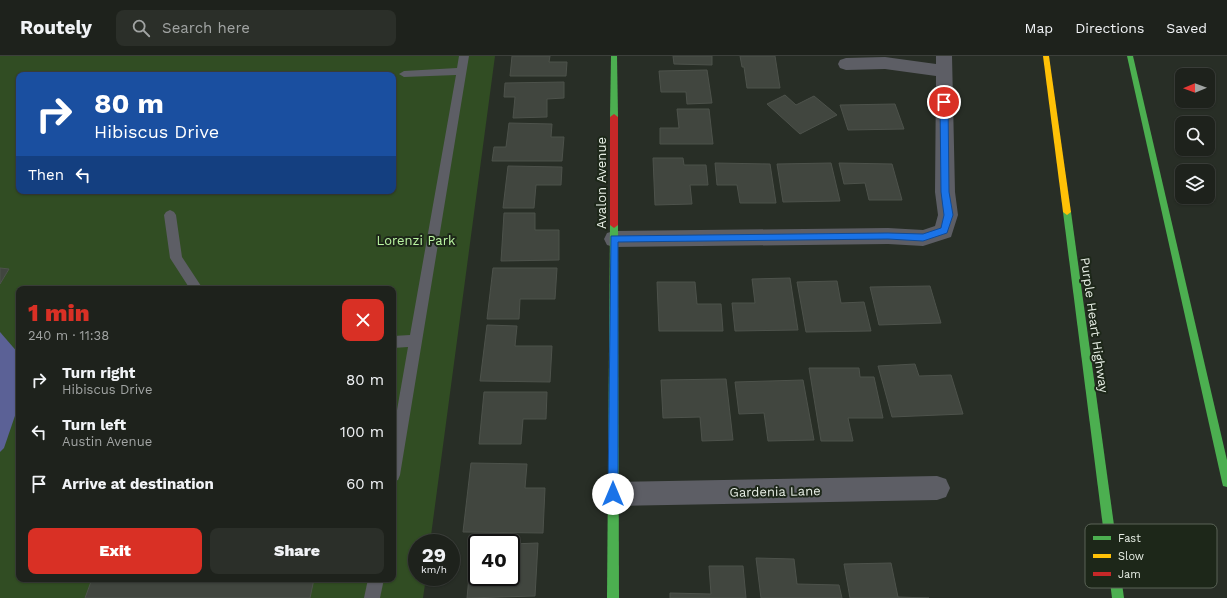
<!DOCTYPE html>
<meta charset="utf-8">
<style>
:root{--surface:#1e221c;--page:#2b2f29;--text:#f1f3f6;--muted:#a1a4a3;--line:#3c3f3b;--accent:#d93025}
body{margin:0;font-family:"Work Sans",sans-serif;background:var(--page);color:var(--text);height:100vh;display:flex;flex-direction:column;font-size:15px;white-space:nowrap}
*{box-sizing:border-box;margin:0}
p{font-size:13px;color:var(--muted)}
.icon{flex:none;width:22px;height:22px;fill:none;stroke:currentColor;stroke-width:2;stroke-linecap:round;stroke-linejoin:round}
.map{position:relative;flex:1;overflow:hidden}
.sheet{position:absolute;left:16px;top:230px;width:380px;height:296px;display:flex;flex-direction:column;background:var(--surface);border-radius:8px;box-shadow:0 1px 3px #0004,0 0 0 1px var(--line)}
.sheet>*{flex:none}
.guide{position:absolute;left:16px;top:16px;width:380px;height:122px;border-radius:8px;box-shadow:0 1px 3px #0004,0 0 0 1px var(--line);background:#1a4fa0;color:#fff;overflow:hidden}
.needle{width:26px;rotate:269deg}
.buttons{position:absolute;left:1175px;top:12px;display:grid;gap:8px}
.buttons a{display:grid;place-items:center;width:40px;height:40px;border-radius:8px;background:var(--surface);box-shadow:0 1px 3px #0004,0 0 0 1px var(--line);font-size:20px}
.speed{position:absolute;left:408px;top:478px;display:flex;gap:8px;font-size:20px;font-weight:700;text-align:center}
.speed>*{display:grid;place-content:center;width:52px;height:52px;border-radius:50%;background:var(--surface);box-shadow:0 1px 3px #0004,0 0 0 1px var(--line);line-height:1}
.speed small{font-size:10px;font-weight:400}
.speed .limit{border:2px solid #111;border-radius:6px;background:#fff;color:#111}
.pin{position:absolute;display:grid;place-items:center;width:34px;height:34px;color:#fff;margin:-17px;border:2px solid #fff;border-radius:50%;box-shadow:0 1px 4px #0007}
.me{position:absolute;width:44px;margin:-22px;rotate:0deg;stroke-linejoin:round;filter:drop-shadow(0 0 3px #0008)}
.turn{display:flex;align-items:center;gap:14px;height:84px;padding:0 12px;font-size:18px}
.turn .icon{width:52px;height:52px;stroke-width:2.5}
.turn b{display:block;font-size:28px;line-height:34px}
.then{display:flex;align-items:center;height:38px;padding:0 12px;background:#0003;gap:8px;font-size:15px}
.round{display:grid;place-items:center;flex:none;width:42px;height:42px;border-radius:8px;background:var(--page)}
.overview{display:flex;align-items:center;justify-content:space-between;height:68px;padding:0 12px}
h1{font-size:24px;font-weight:800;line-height:30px;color:var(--accent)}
.action{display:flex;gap:8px;margin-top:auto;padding:8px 12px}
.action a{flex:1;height:46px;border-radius:8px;background:var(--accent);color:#fff;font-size:16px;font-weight:800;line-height:46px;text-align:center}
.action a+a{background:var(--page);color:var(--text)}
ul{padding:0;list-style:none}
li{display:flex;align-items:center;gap:12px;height:52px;padding:0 12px}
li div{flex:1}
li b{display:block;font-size:15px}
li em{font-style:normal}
header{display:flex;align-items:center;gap:24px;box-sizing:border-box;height:56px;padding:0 20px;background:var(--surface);border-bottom:1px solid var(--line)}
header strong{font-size:19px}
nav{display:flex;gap:22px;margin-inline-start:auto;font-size:14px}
.search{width:280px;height:36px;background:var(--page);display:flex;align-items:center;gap:10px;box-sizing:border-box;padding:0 14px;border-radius:8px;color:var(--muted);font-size:15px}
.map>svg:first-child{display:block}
</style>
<header>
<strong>Routely</strong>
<div class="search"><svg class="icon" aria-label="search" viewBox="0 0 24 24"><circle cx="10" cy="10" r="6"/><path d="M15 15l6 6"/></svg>Search here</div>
<nav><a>Map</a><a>Directions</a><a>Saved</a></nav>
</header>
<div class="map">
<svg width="1227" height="542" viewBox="0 0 1227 542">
<rect width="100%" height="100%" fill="#282e26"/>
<path fill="#314d23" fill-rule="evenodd" d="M0 0H495L430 487H417V521H426L423 542H0ZM19 19H393V135H19ZM19 233H393V523H19Z"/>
<path fill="#5b6196" d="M0 276 19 298V348L4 392 0 396Z"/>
<g fill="#41463f" stroke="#4d524b">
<path d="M512 0H550L549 6H567L566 20H510Z"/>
<path d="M673 0H712V9L674 8Z"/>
<path d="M740 0H775L780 32H747L744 11H742Z"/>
<path d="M707 14 712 47 687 48 686 36H661L659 15Z"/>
<path d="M564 26V42L547 43V61L513 62 515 41H504L505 27Z"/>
<path d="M785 39 796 49 814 40 837 59 800 78 767 48Z"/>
<path d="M895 48 904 73 848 74 840 49Z"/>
<path d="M677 53H709L713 88H660V72H679Z"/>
<path d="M509 67 552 68 551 81H564L562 105H492L494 91H506Z"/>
<path d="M653 102H683L684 109H706L708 129H690L692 148 655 149Z"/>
<path d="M715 107 770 108 776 147H740L737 129H717Z"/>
<path d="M831 107 840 145 783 146 777 108Z"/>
<path d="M839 107 892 108 902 144H869L865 127 844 128Z"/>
<path d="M508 110 562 111 561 129H536L534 152H503Z"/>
<path d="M504 157H535V174H559V204L501 205Z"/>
<path d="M0 212 9 213 0 228Z"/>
<path d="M493 212H557L555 243H520L519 263H487Z"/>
<path d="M790 222 798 274 735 275 732 247H755L752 223Z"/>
<path d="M837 225 841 247 864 246 871 275 806 276 797 226Z"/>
<path d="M657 226H695L697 248H721L723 275H659Z"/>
<path d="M930 230 941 267 879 269 870 231Z"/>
<path d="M487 269 517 270 515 290H552L550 326 480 325Z"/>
<path d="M915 308 919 320 951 319 963 358 892 361 878 310Z"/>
<path d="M809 312H859L860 321H874L883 362H848L853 385H821Z"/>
<path d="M726 323 733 384 702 385 700 361 663 362 661 324Z"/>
<path d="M803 324 814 384 768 385 764 357 739 358 735 326Z"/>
<path d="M484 336H547L546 363H523L521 388H479Z"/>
<path d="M471 407 527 408 525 432H545L543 477 463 476Z"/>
<path d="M538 487 535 540 467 542 472 488H477V521H511V488Z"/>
<path d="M756 502 794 503 797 528 839 529 842 542H761Z"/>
<path d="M891 507 898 541 929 542H850L844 508Z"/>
<path d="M709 510H743L746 542H670V537L711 538Z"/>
<path d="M92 523H314L310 542H85Z"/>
</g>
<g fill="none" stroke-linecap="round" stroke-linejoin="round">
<g fill="#5d5e65" fill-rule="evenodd">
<path d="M459 0H469L400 419 398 424 393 426V377L408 291 393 292V280L410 279 456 19 404 21 399 18 404 15 457 12Z"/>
<path d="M170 154 174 156 176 159 182 201 203 233H190L170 202 164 159 166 156Z"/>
<path d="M368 523H384L380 542H364Z"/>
</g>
<g fill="#5d5e65" fill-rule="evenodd">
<path d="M936 0H952L955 136 958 159 951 181 923 190 888 188 614 191 607 189 604 183 607 177 614 175 888 172 923 174 935 170 938 159 935 136 936 20 885 13 846 14 840 12 838 8 840 4 846 2 885 1 936 8Z"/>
<path d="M937 420 946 423 950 432 946 441 937 444 613 450 604 447 600 438 604 429 613 426Z"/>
</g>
<g fill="#4caf50" fill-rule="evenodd">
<path d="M611 0H617L618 61 614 64 610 61Z"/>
<path d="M1127 0H1133L1227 404V431L1223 430 1222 426Z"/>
<path d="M1067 153 1071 156 1124 542H1112L1063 156Z"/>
<path d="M614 166 618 169 619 542H607L610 169Z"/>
</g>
<path fill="#ffc107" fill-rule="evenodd" d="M1043 0H1049L1071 156 1067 159 1063 156Z"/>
<path fill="#c62828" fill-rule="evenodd" d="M614 58 618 61V169L614 172 610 169V61Z"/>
</g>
<path fill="#1a73e8" stroke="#114b97" d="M944 43 948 46 949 136 953 159 947 177 923 185 888 183 618 186V438L617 442 613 443 609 442 608 438 611 180 888 177 923 178 941 172 944 159 941 136 940 46Z"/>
<g text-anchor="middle" stroke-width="4" stroke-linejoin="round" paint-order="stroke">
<g font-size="13" fill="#e8efe6" stroke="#1d2719">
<text transform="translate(601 127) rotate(-90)" y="5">Avalon Avenue</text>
<text transform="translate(1095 269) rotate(82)" y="5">Purple Heart Highway</text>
<text transform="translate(775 435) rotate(-1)" y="5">Gardenia Lane</text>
</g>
<g font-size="13" fill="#bbf5a2" stroke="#1d2719">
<text x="416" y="189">Lorenzi Park</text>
</g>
</g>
<rect x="1085" y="468" width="132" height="64" rx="6" fill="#1d2719" stroke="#5a6356" stroke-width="1"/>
<rect x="1093" y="480" width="18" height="4" fill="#4caf50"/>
<rect x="1093" y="498" width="18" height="4" fill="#ffc107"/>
<rect x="1093" y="516" width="18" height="4" fill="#c62828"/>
<g font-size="11" fill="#e8efe6">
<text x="1118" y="486">Fast</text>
<text x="1118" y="504">Slow</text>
<text x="1118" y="522">Jam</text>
</g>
</svg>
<div class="buttons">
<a><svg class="needle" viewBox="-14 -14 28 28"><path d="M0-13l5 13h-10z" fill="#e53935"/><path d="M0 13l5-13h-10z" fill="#a1a4a3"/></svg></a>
<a><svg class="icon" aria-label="search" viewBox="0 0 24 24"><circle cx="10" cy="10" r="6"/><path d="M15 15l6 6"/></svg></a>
<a><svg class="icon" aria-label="layers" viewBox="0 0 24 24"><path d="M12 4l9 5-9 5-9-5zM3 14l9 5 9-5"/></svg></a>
</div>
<div class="speed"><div>29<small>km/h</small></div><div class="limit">40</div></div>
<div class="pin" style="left:944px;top:46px;background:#d93025"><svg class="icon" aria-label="arrive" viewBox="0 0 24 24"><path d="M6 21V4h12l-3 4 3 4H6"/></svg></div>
<svg class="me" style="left:613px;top:438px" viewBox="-20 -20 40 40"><circle r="19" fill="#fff"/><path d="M0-13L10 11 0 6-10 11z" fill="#1a73e8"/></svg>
<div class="guide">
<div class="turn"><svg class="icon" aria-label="right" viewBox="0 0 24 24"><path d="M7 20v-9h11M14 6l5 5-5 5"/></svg><div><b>80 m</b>Hibiscus Drive</div></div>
<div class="then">Then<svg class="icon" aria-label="left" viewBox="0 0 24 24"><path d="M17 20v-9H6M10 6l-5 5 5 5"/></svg></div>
</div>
<section class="sheet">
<div class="overview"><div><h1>1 min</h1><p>240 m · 11:38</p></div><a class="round" style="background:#d93025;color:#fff"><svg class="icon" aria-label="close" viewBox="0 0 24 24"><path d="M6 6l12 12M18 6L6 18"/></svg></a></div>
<ul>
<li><svg class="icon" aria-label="right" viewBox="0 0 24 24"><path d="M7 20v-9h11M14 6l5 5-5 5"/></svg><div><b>Turn right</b><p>Hibiscus Drive</p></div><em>80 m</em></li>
<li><svg class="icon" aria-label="left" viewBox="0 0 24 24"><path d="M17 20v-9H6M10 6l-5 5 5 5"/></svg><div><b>Turn left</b><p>Austin Avenue</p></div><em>100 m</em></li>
<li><svg class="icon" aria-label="arrive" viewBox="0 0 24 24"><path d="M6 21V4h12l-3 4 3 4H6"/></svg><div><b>Arrive at destination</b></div><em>60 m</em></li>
</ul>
<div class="action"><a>Exit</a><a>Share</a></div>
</section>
</div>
